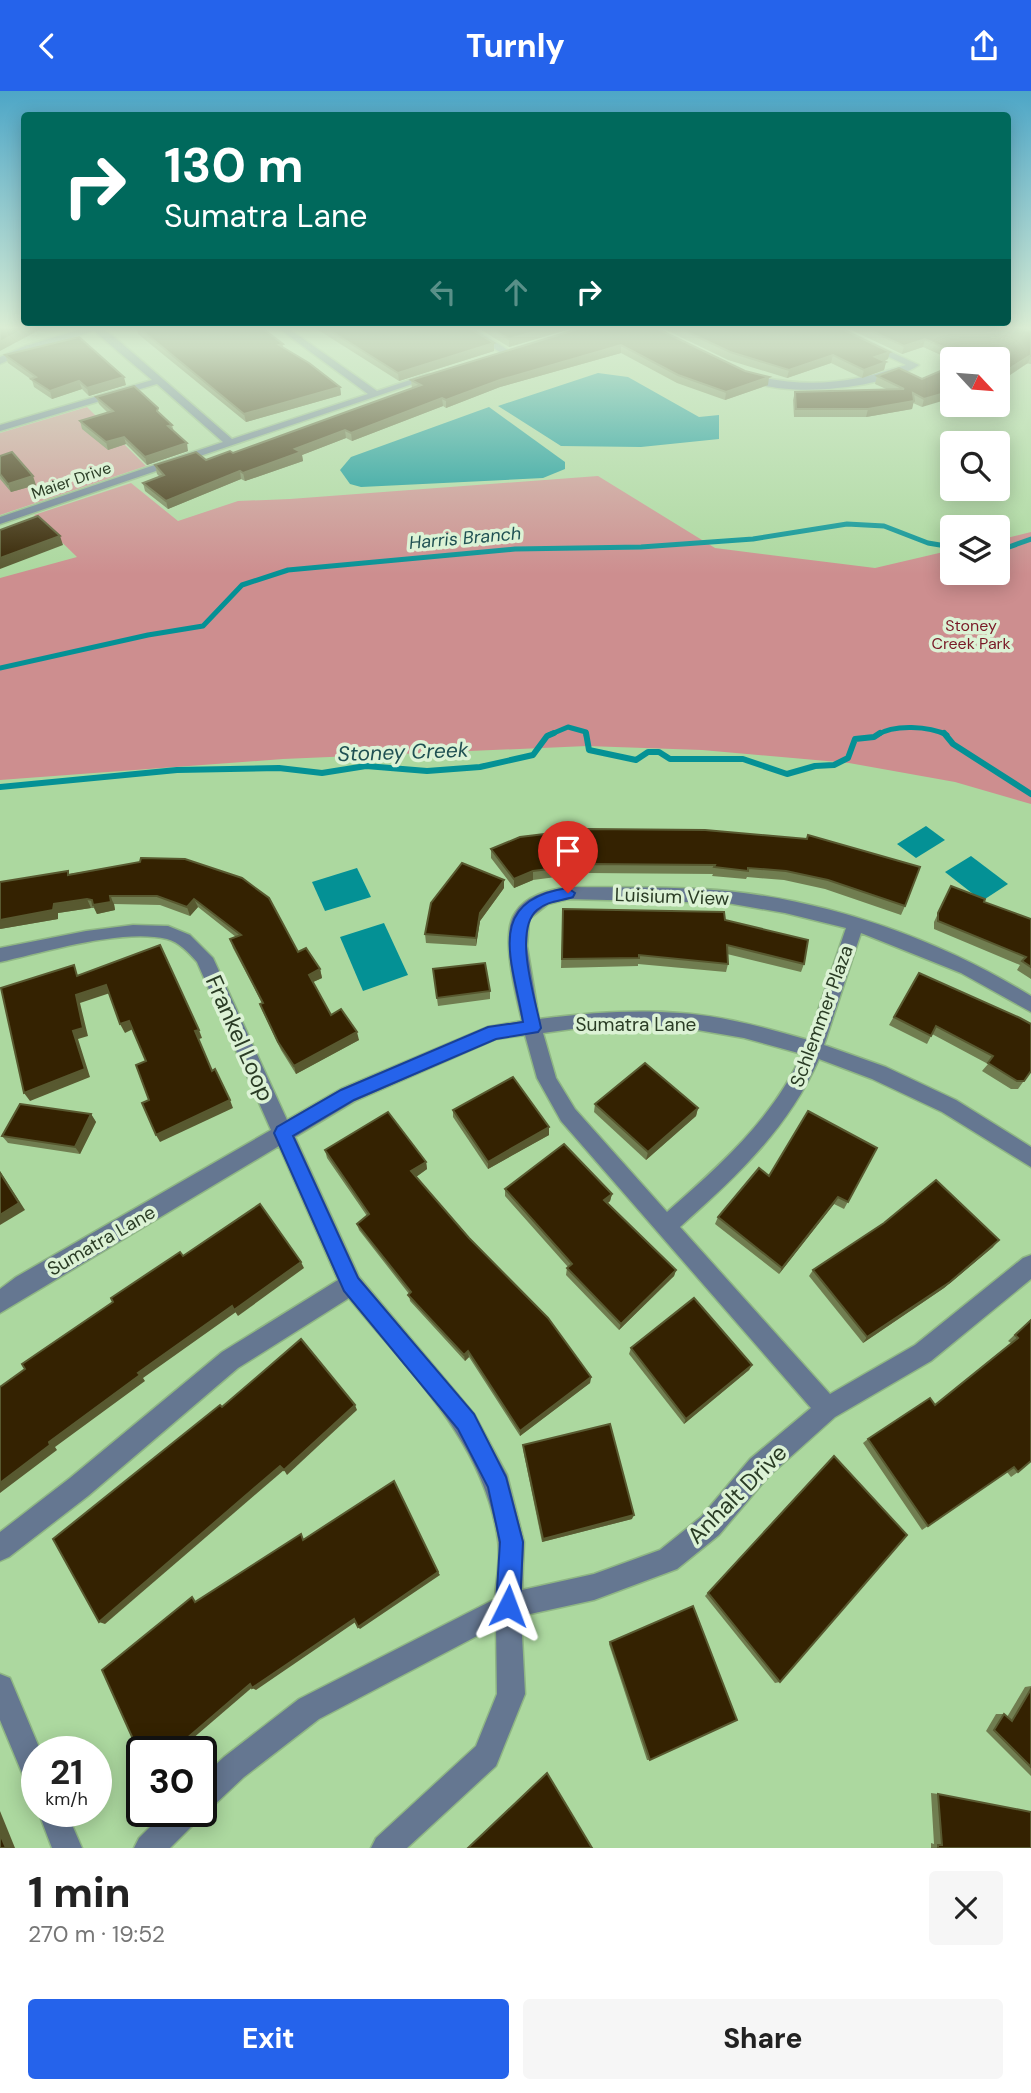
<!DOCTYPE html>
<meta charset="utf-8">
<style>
:root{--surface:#fff;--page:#f6f6f6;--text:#222;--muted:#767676;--accent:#2563eb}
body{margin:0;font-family:"DM Sans",sans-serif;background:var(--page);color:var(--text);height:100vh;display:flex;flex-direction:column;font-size:26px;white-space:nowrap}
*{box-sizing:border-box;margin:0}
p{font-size:23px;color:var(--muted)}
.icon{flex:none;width:38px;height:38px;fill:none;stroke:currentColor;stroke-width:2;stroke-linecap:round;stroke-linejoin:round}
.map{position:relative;height:1757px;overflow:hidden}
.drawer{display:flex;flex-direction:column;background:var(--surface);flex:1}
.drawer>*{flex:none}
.banner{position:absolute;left:21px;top:21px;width:990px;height:214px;border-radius:7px;box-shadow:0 4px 18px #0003;background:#00695c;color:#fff;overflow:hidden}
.needle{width:46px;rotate:116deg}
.buttons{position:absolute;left:940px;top:256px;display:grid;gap:14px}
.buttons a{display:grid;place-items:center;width:70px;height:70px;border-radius:7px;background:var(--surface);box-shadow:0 4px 18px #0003;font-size:35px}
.speed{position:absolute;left:21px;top:1645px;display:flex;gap:14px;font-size:35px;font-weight:700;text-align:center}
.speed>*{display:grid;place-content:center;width:91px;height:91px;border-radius:50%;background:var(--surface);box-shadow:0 4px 18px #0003;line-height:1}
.speed small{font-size:18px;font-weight:400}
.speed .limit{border:4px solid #111;border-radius:10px;background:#fff;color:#111}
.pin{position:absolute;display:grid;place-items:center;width:60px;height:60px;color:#fff;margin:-72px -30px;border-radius:50% 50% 50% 0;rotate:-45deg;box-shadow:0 0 7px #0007}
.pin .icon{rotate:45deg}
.me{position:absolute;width:77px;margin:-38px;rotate:3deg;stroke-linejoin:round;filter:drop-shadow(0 0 5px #0008)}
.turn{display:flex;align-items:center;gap:24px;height:147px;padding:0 28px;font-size:32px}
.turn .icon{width:91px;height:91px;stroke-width:2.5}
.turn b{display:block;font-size:49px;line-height:60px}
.lanes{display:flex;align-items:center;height:66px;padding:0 28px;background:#0003;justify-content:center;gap:35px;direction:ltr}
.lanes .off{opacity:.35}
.round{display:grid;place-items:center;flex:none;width:74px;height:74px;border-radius:7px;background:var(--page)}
.headline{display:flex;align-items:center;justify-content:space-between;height:119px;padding:0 28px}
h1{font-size:42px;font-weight:800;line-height:52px}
.primary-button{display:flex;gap:14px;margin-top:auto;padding:14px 28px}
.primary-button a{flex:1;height:80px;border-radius:7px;background:var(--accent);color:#fff;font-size:28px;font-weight:800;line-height:80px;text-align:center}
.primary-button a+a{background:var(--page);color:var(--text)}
header{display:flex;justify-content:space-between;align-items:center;height:91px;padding:0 28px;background:var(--accent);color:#fff;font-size:32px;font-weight:800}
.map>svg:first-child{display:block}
</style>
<header><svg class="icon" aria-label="back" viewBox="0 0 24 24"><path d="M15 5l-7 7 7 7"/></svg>Turnly<svg class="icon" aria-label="share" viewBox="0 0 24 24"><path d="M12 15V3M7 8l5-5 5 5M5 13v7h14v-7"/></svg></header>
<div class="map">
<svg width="1031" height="1757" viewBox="0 0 1031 1757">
<rect width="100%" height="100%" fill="#acd89f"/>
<g fill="#cd8e8f">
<path d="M87 316 146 375 0 424V342Z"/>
<path d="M598 385 715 457 875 477 952 459V481H998V449L1031 441V713L955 691 849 672 702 659 587 655 283 668 0 689V487L77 466 34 424 131 392 178 430 238 410 290 408Z"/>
</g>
<g fill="#049195">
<path d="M598 282 628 286 699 326 719 324V348L641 356 561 355 498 315Z"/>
<path d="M489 316 565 371V378L543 387 361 396 350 393 340 379 351 366Z"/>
<path d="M926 735 945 749 916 767 897 753Z"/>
<path d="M971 765 1008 793 982 810 945 781Z"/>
<path d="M357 777 371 806 325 820 312 791Z"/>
<path d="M384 832 408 884 363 900 340 846Z"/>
</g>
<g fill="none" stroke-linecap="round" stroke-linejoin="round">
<g stroke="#049195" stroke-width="5">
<path d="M998 460 1031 448"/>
<path d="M0 577 148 544 203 535 242 494 288 479 515 458 641 456 753 448 847 433 884 435 928 452 952 456"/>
<path d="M549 644 568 636 586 641V644"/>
<path d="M877 644C894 633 929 635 947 644"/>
</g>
<g stroke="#049195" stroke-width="6">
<path d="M586 642 589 659 636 669 648 661H659L670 668H743L787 683 815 675 834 674 848 667 855 648 874 646 880 642"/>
<path d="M944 642 953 653 1031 703"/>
<path d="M0 696 177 679 279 677 322 682 366 675 427 680 480 676 533 664 547 645 554 642"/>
</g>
<g stroke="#8fb684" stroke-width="3">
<g id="minor">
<path d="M84 237H101L112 244 232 348 368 303 278 237H288L377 300 428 283 436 285 0 433V426L223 351 157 293 0 340V334L152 289 94 240 31 259 0 273V266L25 255Z"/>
<path d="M462 237H473L511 261 503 263Z"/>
<path d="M828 237H840L919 274C884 298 779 309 742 286L747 283C807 298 847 293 906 274Z"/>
<path d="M568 796C621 797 674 795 727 800 834 811 940 849 1031 905V921L961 882 861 842 824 954 886 976 956 1009 1031 1056V1076L942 1021 872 988 819 968C788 1038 736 1086 680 1136L830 1303 915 1254 1023 1167 1031 1164V1188L931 1270 835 1326 768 1386 719 1444 677 1478 594 1509 521 1525 525 1603 496 1675 407 1757H371L376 1747 476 1655 497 1603 496 1535 319 1628 244 1686 211 1717 201 1721 197 1730 170 1757H134L139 1747 166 1720H201V1687L224 1666 299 1608 495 1508C496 1489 501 1467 498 1449 484 1350 409 1281 349 1207L238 1277 88 1405 9 1466 0 1470V1441L70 1387 222 1261 338 1189 279 1055 0 1222V1198L16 1186 271 1039 197 871C189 862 179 851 167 848 123 837 45 861 0 871V857L86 840 133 834 168 835 190 844 213 867 287 1029 341 998 488 936 522 930C516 904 500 844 515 822 526 804 549 799 568 796ZM568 808 727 812 785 822 846 837 808 949C766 937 724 925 680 922 633 918 586 922 539 928L527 855 529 828 548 813ZM594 935 680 936 744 947 802 963C772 1029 720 1074 667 1121L575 1018 556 987 543 942ZM525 944 537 987 561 1030 811 1317 750 1368 701 1426 660 1459 594 1483 522 1499 524 1451 507 1384 474 1323 359 1186 295 1046 355 1010 496 948Z"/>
<path d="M0 1583 10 1587 41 1661H37V1698L27 1694 0 1629Z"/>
<path d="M38 1720H66L82 1757H52Z"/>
</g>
</g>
<use href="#minor" fill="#657791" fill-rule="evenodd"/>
</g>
<g fill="#707d50">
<path d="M135 237H262L283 253V257L340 296 341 304 246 331 138 243 137 238Z"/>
<path d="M315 237H469L494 252V260L399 290Z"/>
<path d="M478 237H573L509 256Z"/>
<path d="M581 237 768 294 725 309 677 292 621 262 500 296 446 317 443 315 352 350 346 347 302 364 303 370 245 390 241 388 168 418 145 400 143 392 160 386 157 383 155 374 206 369 233 362 412 298 411 289Z"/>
<path d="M662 237H840L888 268 884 270 886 271 884 279 862 287 831 272 787 287 728 269Z"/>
<path d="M847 237H1021L1031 241V273L998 268H952V269L923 256 902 263Z"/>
<path d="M5 264 126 294 89 305 82 298 52 308 34 296 32 289 8 272Z"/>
<path d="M952 275 922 316 913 312 912 318 866 326H794L793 309 795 301 886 298 875 293 877 285 922 288Z"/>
<path d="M96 306 160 322 172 334 174 341 188 360 147 374 126 353 108 359 82 338 80 330 108 322 99 313Z"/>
<path d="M0 365 36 394 11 401 0 388Z"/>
<path d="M705 739 905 815 901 824 825 798 784 789 747 786 746 788 712 785 713 783 587 782 533 789 514 797 491 767V758Z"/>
<path d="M140 771 298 861 320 878 322 887 313 891 331 924 359 949 296 983 281 959 263 921 260 913 262 912 233 857 230 848 236 846 198 816 190 825 160 814 114 813 115 819 97 823 94 817H91L58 822V828L0 838 70 783Z"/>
<path d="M951 795 984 811 1031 828V888L1017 879 1020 874 934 838V831Z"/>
<path d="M504 797 480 830 476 855 426 852 425 843Z"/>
<path d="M563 818 725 829 804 873 801 881 727 863 728 873 726 881 638 873V875L561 877Z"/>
<path d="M433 878 490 900V908L438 915Z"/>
<path d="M919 882 1031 980 1018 998H1011L982 980 988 973 932 943 927 953 889 934Z"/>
<path d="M595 1013 698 1017 696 1025 646 1069 594 1021Z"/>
<path d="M453 1019 549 1036V1044L488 1078 453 1026Z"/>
<path d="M91 1023 96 1031 80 1063 8 1052 2 1045Z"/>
<path d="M877 1057 844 1118 834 1113 779 1183 715 1133 718 1126 769 1085Z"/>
<path d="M325 1059 426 1071 427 1078 416 1086 591 1286 590 1292 520 1345 469 1266 465 1270 410 1210 409 1203 359 1139 357 1133 367 1125 327 1067Z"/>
<path d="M505 1098 612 1103 610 1110 608 1112 676 1179 674 1185 619 1239 566 1184 567 1177 568 1176 505 1105Z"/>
<path d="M993 1156 944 1197 863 1252 809 1185 813 1179Z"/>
<path d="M1031 1228 1018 1381 1011 1386 1007 1381 922 1439 863 1352 868 1348 935 1314 1011 1252 1008 1250Z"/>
<path d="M631 1257 752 1274 749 1279 684 1333 629 1263Z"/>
<path d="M523 1354 632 1428 542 1451 523 1358Z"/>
<path d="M834 1365 780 1591 775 1592 705 1505Z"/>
<path d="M610 1551 650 1669H647L609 1553Z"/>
<path d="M1031 1595V1685L986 1640 996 1623H1004L1007 1626 1025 1596Z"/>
<path d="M931 1702 938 1703 1031 1757H931V1752L934 1753Z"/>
</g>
<g fill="#585930">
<path d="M26 237H43L0 260V251Z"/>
<path d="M547 237H573L509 256V248Z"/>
<path d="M925 248 923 256 902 263 904 255Z"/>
<path d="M494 252V260L399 290 398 282Z"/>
<path d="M621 254V262L500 296 446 317V309L500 289Z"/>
<path d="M890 261 888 268 873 274 875 266Z"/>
<path d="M833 264 831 272 787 287 789 279Z"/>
<path d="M1031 264 1028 272 998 292V285Z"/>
<path d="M886 271 884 279 862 287 864 279Z"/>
<path d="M124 286 126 294 89 305 87 297Z"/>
<path d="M769 286 768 294 725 309 726 301Z"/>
<path d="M79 290 82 298 52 308 50 300Z"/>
<path d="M340 296 341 304 246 331 244 323Z"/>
<path d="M952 300V307L922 316 924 308Z"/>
<path d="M442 307 443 315 352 350 351 342Z"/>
<path d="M914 310 912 318 866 326 868 318Z"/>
<path d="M345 339 346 347 302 364 303 370 245 390 243 382 295 358Z"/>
<path d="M124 346 126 353 108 359 106 351Z"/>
<path d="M187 352 188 360 147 374 145 366Z"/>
<path d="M240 380 241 388 168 418 166 410Z"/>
<path d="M33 385 36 394 11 401 8 393Z"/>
<path d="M60 445 63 454 0 478V467Z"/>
<path d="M533 780V789L514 797V788Z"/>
<path d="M504 789V797L480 830 476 855V847L480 822Z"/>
<path d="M110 805 114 813 115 819 97 823 93 814Z"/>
<path d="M87 808 91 817 58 822V828L0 838V829L54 813Z"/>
<path d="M194 808 198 816 190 825 187 816Z"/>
<path d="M320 878 322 887 311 892 309 884Z"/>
<path d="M106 894 110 902 80 912 88 945 78 948 90 986 30 1010 24 1002 76 904Z"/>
<path d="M129 930 133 938 125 942 120 933Z"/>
<path d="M199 939 202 947 199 948 195 940Z"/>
<path d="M357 941 359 949 296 983 294 975Z"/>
<path d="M230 1009 233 1017 160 1051 156 1044Z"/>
<path d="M698 1017 696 1025 646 1069 648 1061Z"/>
<path d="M91 1023 96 1031 80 1063 75 1056Z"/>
<path d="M549 1036V1044L488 1078V1071Z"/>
<path d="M426 1071 427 1078 413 1088 411 1080Z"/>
<path d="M0 1080 25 1119 0 1134Z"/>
<path d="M612 1103 610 1110 603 1116 604 1109Z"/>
<path d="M838 1106 834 1113 779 1183 782 1177Z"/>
<path d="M999 1149 993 1156 944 1197 863 1252 867 1246Z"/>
<path d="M301 1171 304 1177 238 1225 234 1219Z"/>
<path d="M676 1179 674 1185 619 1239 621 1233Z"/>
<path d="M232 1215 236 1221 143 1287 145 1290 55 1356 57 1359 0 1402V1392L49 1351 138 1282Z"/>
<path d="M468 1260 469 1266 465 1270 464 1264Z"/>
<path d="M752 1274 749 1279 684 1333 686 1328Z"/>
<path d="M591 1286 590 1292 520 1345V1340Z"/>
<path d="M355 1314 357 1319 287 1384 284 1379Z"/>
<path d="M280 1375 284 1379 105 1533 99 1531Z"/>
<path d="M634 1424 632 1428 542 1451 543 1448Z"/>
<path d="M438 1481 440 1484 360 1538 358 1536Z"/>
<path d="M354 1528 357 1530 256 1599 252 1597Z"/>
<path d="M250 1593 255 1594 177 1661H171Z"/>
<path d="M0 1720 15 1757H6L0 1743Z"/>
</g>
<g fill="#342201" stroke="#585930" stroke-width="2">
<path d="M0 237H26L0 251Z"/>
<path d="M139 237H262L283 253 279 254 309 272 340 296 244 323Z"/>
<path d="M326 237H469L494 252 398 282Z"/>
<path d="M491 237H547L509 248Z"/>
<path d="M581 237H656L745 280 769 286 726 301 678 284 621 254 500 289 446 309 442 307 351 342 345 339 295 358 301 361 243 382 240 380 166 410 143 392 164 384 155 374 196 361 206 369 230 360 233 362 421 294 411 289Z"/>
<path d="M679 237H840L890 261 875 266 886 271 864 279 833 264 789 279 730 261Z"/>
<path d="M865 237H1021L1031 241V264L998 285V268H970L925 248 904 255Z"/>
<path d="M79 246 124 286 87 297 79 290 50 300 31 288 36 286 5 264Z"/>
<path d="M952 275V300L924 308 913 302 914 310 868 318H796L795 301 904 298 877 285 899 277 922 288Z"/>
<path d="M134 295 158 317 157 320 172 334 168 335 187 352 145 366 124 346 106 351 80 330 113 320 96 306Z"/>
<path d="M12 361 33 385 8 393 0 383V365Z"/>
<path d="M38 425 60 445 0 467V439Z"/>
<path d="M586 738 705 739 807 748 808 744 920 776 905 815 828 789 786 780 748 777V780L714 776 715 774 588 773 533 780 514 788 491 758 520 746Z"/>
<path d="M141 767 185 768 242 787 269 807 298 861 306 857 320 878 309 884 331 924 341 918 357 941 294 975 278 951 260 913 263 912 230 848 241 844 194 808 187 816 157 805H110L111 811 93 814 92 809 87 808 54 813 53 819 0 829V791L68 780V784L140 771Z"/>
<path d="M462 772 504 789 480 822 476 847 425 843 431 812Z"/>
<path d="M951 795 985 808 984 811 1031 828V876L1022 870 1026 866 938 830V822Z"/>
<path d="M563 818 724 821 725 829 808 849 804 873 727 854 728 873 639 864V867L562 868Z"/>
<path d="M160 854 199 939 195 940 212 980 215 978 230 1009 156 1044 142 1012 149 1009 136 974 146 970 129 930 120 933 106 894 76 904 83 937 73 940 85 978 24 1002 1 897 74 874 77 885Z"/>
<path d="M485 872 490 900 437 907 433 878Z"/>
<path d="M919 882 1020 927 1031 933V980L1024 990H1017L988 972 993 965 936 935 931 945 894 926Z"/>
<path d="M645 972 698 1017 648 1061 595 1013Z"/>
<path d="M513 986 549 1036 488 1071 453 1019Z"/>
<path d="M20 1013 91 1023 75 1056 2 1045Z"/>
<path d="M808 1020 877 1057 848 1111 838 1106 782 1177 718 1126 759 1077 769 1085Z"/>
<path d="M388 1021 426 1071 411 1080 469 1147 548 1227 591 1286 520 1340 468 1260 464 1264 408 1204 411 1201 357 1133 369 1123 325 1059Z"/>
<path d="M564 1053 612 1103 604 1109 676 1179 621 1233 567 1177 572 1173 505 1098Z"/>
<path d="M0 1082 19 1112 0 1124Z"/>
<path d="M936 1089 999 1149 950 1191 867 1246 813 1179 884 1132Z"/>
<path d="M260 1113 301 1171 234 1219 232 1215 138 1282 140 1284 49 1351 50 1354 0 1392V1296L25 1278 22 1273 113 1211 111 1207 180 1161 183 1165Z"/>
<path d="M694 1207 752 1274 686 1328 631 1257Z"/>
<path d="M1031 1229V1370L1018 1381 1014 1376 928 1435 868 1348 930 1307 935 1314 1018 1247 1015 1244Z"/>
<path d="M301 1248 355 1314 284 1379 280 1375 99 1531 53 1448 220 1314 222 1316Z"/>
<path d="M610 1333 634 1424 543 1448 523 1354Z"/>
<path d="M834 1365 907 1444 780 1591 708 1502Z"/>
<path d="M394 1390 438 1481 358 1536 354 1528 252 1597 250 1593 171 1661H142V1668L102 1579 192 1506 195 1511 301 1443 303 1449Z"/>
<path d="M693 1515 737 1629 650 1669 610 1551Z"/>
<path d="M1031 1598V1676L994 1639 1004 1623 1012 1630Z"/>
<path d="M547 1682 592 1757H468Z"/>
<path d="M938 1703 1031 1721V1757H938V1754H942Z"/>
<path d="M0 1743 6 1757H0Z"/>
</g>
<linearGradient id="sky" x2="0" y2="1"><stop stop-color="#4da6c7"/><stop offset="0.49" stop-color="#daedd4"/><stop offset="1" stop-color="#daedd4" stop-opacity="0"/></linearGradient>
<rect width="1031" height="483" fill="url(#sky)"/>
<path fill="#2563eb" stroke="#184099" stroke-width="2" d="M568 797 575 802 573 806C561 810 547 810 537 819 513 840 535 907 541 937L538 941 496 948 354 1009 293 1045 358 1187 474 1323 506 1386 523 1451 520 1515 516 1524 508 1527 499 1524 496 1515 500 1451 488 1396 458 1338 344 1200 274 1042 277 1036 341 999 488 936 523 931C513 871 483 809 568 797Z"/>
<g text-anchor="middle" stroke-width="7" stroke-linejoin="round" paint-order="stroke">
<g font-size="16" fill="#2a3c25" stroke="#dcf2d5">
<text transform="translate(71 389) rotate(-19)" y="6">Maier Drive</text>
</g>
<g font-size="16" fill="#791826" stroke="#dcf2d5">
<text x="971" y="540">Stoney<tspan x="971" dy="18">Creek Park</tspan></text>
</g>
<g font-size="18" font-style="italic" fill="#1f5052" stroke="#dcf2d5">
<text transform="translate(465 447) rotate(-5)" y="6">Harris Branch</text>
</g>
<g font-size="19" fill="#2a3c25" stroke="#dcf2d5">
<text transform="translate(672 805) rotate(2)" y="7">Luisium View</text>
<text transform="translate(821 925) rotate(-70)" y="7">Schlemmer Plaza</text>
<text x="636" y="940">Sumatra Lane</text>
<text transform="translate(101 1149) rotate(-30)" y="7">Sumatra Lane</text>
</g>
<g font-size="21" font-style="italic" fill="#1f5052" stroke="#dcf2d5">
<text transform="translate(403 661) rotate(-2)" y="7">Stoney Creek</text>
</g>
<g font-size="23" fill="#2a3c25" stroke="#dcf2d5">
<text transform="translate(240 947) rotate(66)" y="8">Frankel Loop</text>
<text transform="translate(737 1403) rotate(-45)" y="8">Anhalt Drive</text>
</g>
</g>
</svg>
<div class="buttons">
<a><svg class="needle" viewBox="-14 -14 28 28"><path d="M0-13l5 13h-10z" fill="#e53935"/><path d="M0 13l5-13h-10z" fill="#767676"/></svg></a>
<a><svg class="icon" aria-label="search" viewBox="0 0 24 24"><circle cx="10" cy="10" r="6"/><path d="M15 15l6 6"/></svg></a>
<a><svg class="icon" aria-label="layers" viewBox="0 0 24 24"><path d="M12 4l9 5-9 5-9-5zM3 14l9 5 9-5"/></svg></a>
</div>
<div class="speed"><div>21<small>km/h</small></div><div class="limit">30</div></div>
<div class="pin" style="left:568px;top:802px;background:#d93025"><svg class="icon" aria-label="arrive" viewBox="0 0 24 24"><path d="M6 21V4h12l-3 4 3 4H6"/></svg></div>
<svg class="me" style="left:508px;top:1515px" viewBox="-20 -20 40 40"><path d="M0-17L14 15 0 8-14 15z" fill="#2563eb" stroke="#fff" stroke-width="4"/></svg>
<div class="banner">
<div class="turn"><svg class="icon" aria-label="right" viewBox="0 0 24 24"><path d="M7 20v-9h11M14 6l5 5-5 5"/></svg><div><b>130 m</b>Sumatra Lane</div></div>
<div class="lanes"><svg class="icon off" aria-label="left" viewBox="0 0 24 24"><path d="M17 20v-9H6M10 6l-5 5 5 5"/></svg><svg class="icon off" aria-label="ahead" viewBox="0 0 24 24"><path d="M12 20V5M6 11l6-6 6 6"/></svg><svg class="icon" aria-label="right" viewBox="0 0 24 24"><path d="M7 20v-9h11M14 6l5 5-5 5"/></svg></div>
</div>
</div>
<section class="drawer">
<div class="headline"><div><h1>1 min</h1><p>270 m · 19:52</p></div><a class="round"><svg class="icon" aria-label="close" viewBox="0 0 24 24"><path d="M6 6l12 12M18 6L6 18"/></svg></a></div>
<div class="primary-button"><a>Exit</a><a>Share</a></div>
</section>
